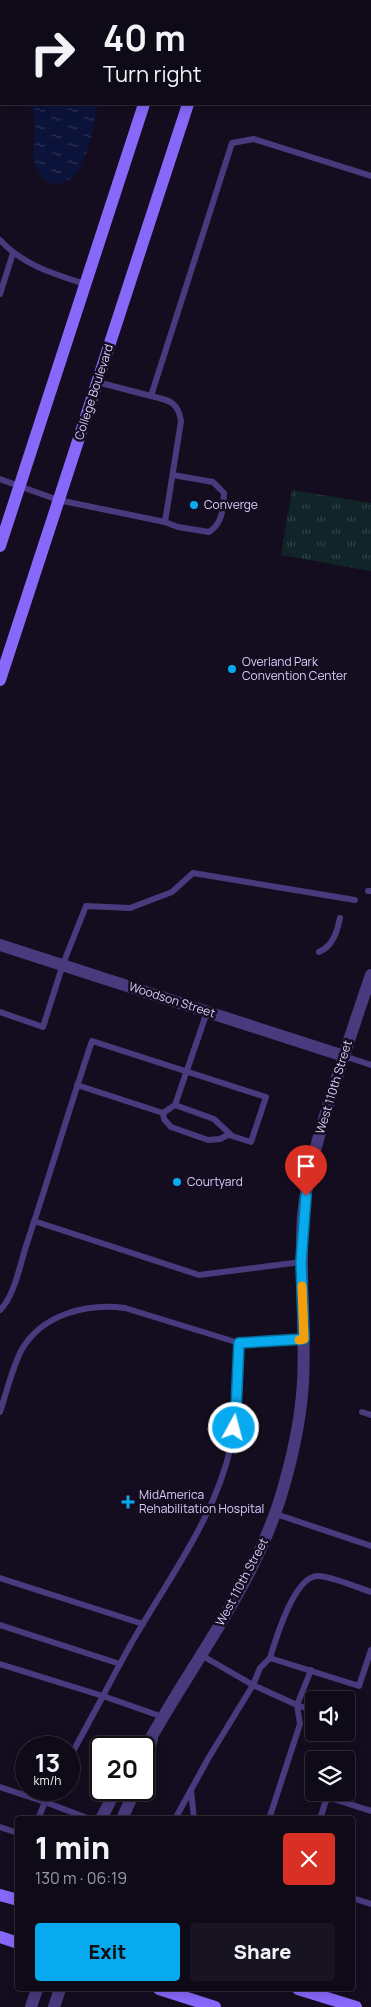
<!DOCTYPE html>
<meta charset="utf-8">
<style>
:root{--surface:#0f0a17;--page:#181320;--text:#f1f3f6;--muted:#9b9aa1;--line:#2f2b36;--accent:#08aaef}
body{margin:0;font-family:Manrope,sans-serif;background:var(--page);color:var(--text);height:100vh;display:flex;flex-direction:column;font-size:19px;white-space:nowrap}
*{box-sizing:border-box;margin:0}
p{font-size:16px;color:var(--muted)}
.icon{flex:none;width:28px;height:28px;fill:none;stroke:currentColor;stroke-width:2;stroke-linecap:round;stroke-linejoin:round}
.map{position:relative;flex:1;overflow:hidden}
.side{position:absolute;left:15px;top:1816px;width:340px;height:175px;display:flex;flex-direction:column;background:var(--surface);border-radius:5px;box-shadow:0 2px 12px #0003,0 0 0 1px var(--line)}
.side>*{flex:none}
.banner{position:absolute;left:0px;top:0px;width:371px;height:105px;box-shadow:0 2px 12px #0003,0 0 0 1px var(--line);background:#0f0a17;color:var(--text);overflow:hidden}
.tools{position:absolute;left:305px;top:1691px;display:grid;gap:10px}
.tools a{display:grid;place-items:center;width:50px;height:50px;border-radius:5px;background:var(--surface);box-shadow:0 2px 12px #0003,0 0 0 1px var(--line);font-size:25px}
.speed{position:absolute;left:15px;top:1736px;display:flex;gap:10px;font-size:25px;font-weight:700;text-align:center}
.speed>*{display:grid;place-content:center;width:65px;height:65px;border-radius:50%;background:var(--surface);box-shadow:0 2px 12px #0003,0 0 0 1px var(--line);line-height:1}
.speed small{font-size:12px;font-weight:400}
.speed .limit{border:2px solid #111;border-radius:8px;background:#fff;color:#111}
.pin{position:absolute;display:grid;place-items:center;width:42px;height:42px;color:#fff;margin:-51px -21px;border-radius:50% 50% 50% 0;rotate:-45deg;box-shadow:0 0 5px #0007}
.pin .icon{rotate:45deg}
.me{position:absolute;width:55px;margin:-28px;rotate:7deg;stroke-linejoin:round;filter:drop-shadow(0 0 4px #0008)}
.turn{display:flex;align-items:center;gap:18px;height:105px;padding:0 20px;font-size:22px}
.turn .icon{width:65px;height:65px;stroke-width:2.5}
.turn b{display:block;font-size:35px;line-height:42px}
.round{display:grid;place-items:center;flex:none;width:52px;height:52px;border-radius:5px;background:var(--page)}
.overview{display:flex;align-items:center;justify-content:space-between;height:85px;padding:0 20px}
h1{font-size:30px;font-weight:800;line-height:38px}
.action{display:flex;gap:10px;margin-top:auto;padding:10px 20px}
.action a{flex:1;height:58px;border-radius:5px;background:var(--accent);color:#111;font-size:20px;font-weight:800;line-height:58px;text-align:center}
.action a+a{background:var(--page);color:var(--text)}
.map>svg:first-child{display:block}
</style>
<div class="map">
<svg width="371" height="2007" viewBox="0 0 371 2007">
<defs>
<pattern id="grass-tufts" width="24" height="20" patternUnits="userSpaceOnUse" patternTransform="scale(1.25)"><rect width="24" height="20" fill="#112529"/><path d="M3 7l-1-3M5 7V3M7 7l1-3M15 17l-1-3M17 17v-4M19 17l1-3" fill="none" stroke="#334349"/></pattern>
<pattern id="water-ripples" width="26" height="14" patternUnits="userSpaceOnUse" patternTransform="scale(1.25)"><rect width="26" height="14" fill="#0b133b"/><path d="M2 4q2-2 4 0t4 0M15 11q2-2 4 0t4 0" fill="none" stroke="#2e3458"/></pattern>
</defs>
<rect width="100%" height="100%" fill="#140d1f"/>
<path fill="url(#grass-tufts)" d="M292 490 371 503V571L281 555Z"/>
<path fill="url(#water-ripples)" d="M29 104H98C94 124 89 156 77 172 73 179 64 182 58 185L44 180 35 166 33 156 35 131V120Z"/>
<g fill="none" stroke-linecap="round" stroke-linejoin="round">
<g stroke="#493a7d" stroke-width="6">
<path d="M0 240C23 265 54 274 85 284"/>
<path d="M0 294 13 253"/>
<path d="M97 382 151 396 232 143 254 139 371 176"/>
<path d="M0 479 58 500 165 522 181 421C178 401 168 400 151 396"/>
<path d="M165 522 178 527 209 532C223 523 223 508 224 493L213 482 173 475"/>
<path d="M368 891H371"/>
<path d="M319 952C333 946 337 932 340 918"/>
<path d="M0 1012 43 1027 63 964 86 906 130 908 172 892 193 873 355 900"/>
<path d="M344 1056 371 1065"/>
<path d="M175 1105 207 1012"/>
<path d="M163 1113 164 1119 171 1127 208 1140 220 1139 230 1134"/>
<path d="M34 1221 199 1275 301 1262"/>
<path d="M0 1310C14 1297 20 1265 26 1246 49 1178 69 1109 92 1041L266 1097 251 1142 232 1136 214 1119 175 1105 163 1113 77 1085"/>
<path d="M0 1412C7 1391 12 1368 22 1349 43 1314 87 1303 125 1308L239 1343"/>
<path d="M362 1412 371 1415"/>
<path d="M276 1514 371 1546"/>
<path d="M0 1578 143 1624"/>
<path d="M0 1625 120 1664"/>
<path d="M201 1655 253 1685 260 1668 270 1658 359 1686 371 1650"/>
<path d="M270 1658C276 1638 295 1574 319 1576 330 1576 359 1588 371 1592"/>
<path d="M0 1664 103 1696C116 1671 129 1646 144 1622 178 1565 216 1512 231 1446 239 1412 238 1377 239 1343L304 1339"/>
<path d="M69 1759 103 1696 163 1717"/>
<path d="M0 1787 45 1802 38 1819"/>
<path d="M52 1790 45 1802 90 1819"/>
<path d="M191 1790 194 1819"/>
<path d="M175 1819 209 1757 253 1685 297 1705 311 1670"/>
<path d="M269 1819 300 1724 297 1705 314 1711"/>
<path d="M320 1819 327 1797 371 1811"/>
<path d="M0 1827 18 1833"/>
<path d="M352 1898 371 1904"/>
</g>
<g stroke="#493a7d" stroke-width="12">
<path d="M0 945 344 1056"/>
<path d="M144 1748 152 1736C199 1653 260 1576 285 1482 294 1450 301 1416 303 1382 306 1327 299 1272 303 1216 307 1173 320 1131 333 1090 345 1052 358 1013 371 975"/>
<path d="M144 1768 152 1739"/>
<path d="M101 1819 116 1790"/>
<path d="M122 1819 135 1790"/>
<path d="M31 2007 37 1989"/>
<path d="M54 2007 60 1989"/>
</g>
<g stroke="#8868fa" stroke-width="12">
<path d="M84 0 88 1"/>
<path d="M177 1 178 0"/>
<path d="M221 1V0"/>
<path d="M370 93H371"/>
<path d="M0 546 144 104"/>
<path d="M0 680 188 104"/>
<path d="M0 1895 18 1900"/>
<path d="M0 1937 18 1943"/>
<path d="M159 1989 215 2007"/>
<path d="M298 1989 356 2007"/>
</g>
</g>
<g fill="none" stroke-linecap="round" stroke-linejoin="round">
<g stroke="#056e9b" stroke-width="12">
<path id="route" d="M234 1428 236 1410 239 1343 304 1339 301 1262 306 1196"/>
</g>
<use href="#route" stroke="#08aaef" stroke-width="9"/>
<path stroke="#f59e0b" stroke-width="9" d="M299 1340 304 1339 302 1286"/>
</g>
<g fill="#08aaef" stroke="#140d1f" stroke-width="2">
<circle cx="194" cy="505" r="5"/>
<circle cx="232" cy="669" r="5"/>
<circle cx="177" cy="1182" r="5"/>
<path d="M125.5 1494.5h5v5h5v5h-5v5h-5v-5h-5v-5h5z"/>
</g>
<g text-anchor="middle" stroke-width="5" stroke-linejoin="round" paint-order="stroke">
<g font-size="12" fill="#dccdfd" stroke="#140d1f">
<text transform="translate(94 392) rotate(-72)" y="4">College Boulevard</text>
<text transform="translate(172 1000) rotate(18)" y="4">Woodson Street</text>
<text transform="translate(334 1087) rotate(-73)" y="4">West 110th Street</text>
<text transform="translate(242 1582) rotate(-62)" y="4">West 110th Street</text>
</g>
<g font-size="12" fill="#dccdfd" stroke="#140d1f" text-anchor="start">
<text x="204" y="509">Converge</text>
<text x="242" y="666">Overland Park<tspan x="242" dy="14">Convention Center</tspan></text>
<text x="187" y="1186">Courtyard</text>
<text x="139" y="1499">MidAmerica<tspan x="139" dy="14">Rehabilitation Hospital</tspan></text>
</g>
</g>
</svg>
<div class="tools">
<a><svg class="icon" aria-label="sound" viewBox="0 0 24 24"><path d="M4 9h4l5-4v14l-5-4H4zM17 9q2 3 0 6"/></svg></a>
<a><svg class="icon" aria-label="layers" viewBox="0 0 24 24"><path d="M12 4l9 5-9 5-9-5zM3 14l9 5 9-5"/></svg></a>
</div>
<div class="speed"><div>13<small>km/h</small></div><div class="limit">20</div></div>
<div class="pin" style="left:306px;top:1196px;background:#d93025"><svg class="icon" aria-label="arrive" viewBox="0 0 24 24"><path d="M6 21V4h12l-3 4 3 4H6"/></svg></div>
<svg class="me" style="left:234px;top:1428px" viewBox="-20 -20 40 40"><circle r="17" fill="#08aaef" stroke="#fff" stroke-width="3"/><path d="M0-11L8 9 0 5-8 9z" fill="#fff"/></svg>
<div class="banner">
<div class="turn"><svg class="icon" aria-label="right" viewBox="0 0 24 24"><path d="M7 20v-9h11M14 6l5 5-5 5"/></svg><div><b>40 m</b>Turn right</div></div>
</div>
<section class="side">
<div class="overview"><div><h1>1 min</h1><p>130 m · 06:19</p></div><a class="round" style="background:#d93025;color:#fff"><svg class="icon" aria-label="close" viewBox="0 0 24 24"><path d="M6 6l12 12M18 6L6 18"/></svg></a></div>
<div class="action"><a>Exit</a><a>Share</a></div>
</section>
</div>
